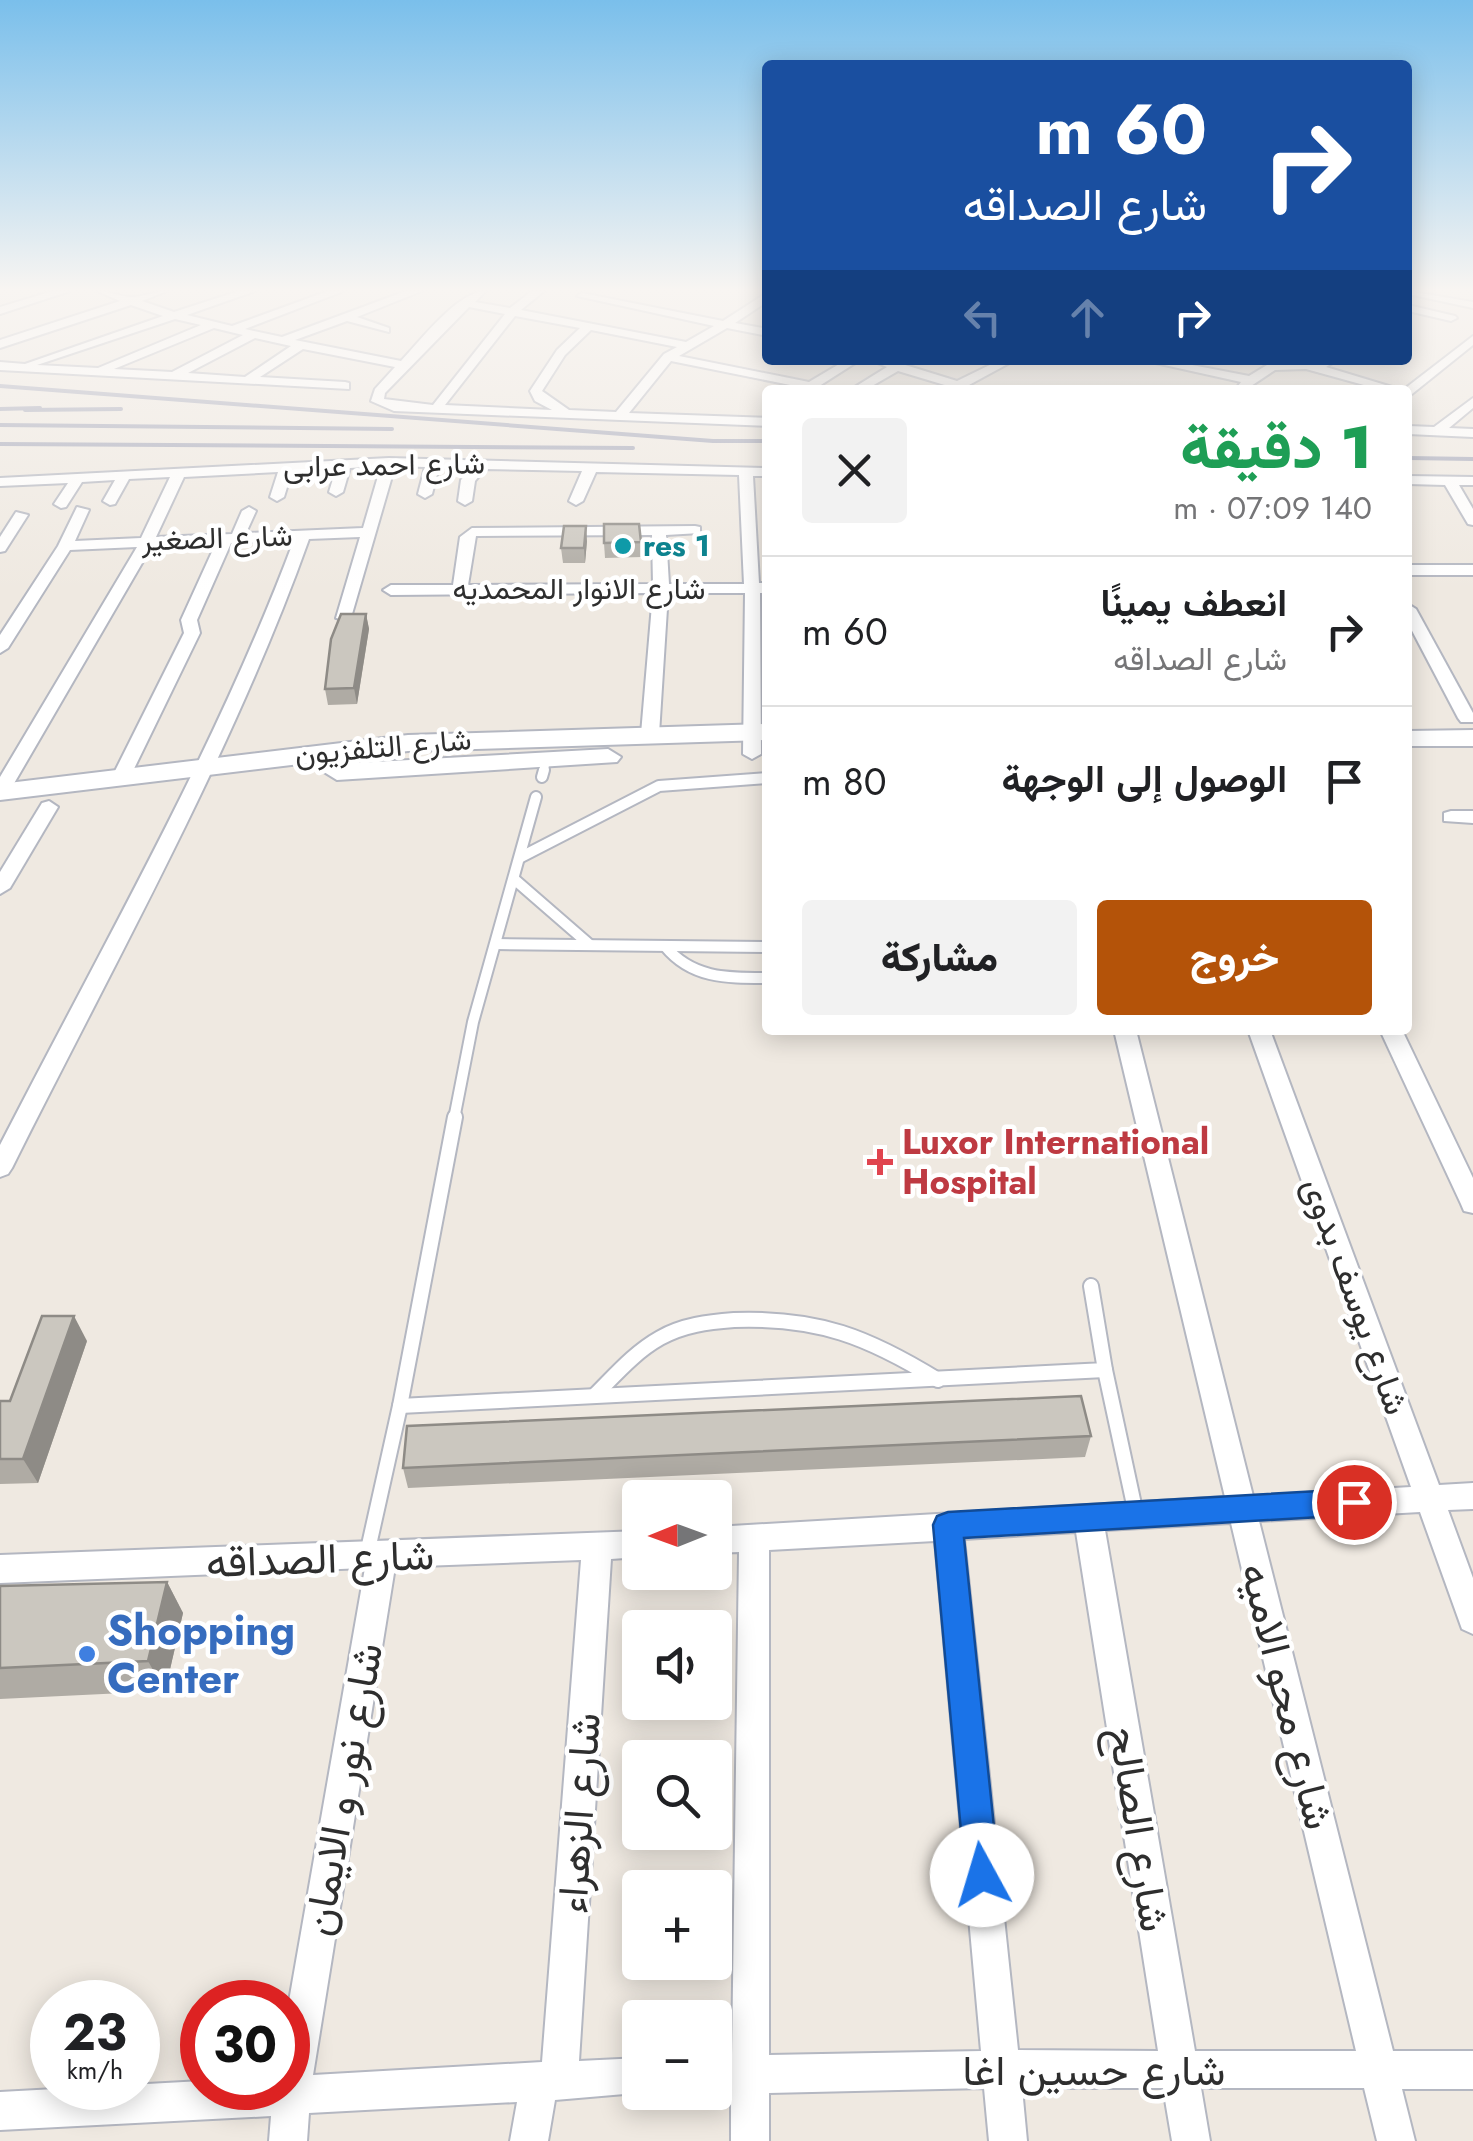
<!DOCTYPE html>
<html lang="ar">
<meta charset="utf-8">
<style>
:root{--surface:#fff;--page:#f2f2f2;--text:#202124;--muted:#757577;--line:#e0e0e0;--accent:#b45309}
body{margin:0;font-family:Jost,Vazirmatn,sans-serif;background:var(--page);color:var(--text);direction:rtl;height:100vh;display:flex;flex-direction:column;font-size:38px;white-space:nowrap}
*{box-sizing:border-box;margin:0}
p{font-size:32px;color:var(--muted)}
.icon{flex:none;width:55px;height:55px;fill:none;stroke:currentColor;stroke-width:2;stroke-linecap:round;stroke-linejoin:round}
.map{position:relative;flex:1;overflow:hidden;direction:ltr}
.drawer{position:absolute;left:762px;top:385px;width:650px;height:650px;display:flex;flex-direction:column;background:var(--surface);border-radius:10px;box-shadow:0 5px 25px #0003;direction:rtl}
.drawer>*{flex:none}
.guide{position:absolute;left:762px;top:60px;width:650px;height:305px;border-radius:10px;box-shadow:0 5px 25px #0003;direction:rtl;background:#1a4fa0;color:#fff;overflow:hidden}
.needle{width:65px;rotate:269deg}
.buttons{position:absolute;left:622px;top:1480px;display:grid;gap:20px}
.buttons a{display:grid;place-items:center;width:110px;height:110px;border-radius:10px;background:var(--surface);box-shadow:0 5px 25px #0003;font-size:50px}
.speed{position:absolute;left:30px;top:1980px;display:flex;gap:20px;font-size:50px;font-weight:700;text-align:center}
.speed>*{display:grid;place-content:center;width:130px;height:130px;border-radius:50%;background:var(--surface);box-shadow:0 5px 25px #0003;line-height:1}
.speed small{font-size:25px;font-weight:400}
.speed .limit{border:15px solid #d22;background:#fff;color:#111}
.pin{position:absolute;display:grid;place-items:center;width:85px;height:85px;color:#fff;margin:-42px;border:5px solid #fff;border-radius:50%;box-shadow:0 2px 10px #0007}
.me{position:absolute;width:110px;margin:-55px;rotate:354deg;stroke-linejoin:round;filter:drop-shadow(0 0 8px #0008)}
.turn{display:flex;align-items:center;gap:35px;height:210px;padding:0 40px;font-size:45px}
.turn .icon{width:130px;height:130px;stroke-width:2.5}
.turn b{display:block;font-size:70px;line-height:85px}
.lanes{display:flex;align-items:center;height:95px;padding:0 40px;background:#0003;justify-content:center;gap:50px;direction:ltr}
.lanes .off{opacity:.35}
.round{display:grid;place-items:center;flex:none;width:105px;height:105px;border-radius:10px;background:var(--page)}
.headline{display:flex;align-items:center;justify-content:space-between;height:170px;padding:0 40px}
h1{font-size:60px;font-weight:800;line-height:75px;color:#1e9e55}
.primary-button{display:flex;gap:20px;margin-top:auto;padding:20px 40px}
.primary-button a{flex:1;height:115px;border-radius:10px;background:var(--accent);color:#fff;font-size:40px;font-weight:800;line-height:115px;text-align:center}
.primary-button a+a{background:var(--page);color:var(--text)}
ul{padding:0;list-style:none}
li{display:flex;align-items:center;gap:30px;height:150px;padding:0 40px;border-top:2px solid var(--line)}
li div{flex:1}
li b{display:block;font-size:38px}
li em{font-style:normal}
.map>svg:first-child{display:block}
</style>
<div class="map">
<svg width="1473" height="2141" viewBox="0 0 1473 2141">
<rect width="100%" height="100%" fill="#efe9e1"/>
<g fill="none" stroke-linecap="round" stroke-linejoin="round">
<g stroke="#b4b7c1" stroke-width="10">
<path id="service-far2" d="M543 772 547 758"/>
</g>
<g stroke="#b4b7c1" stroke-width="14">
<g id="service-far1">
<path d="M542 777 544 770"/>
<path d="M521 857 659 786 768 778"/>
<path d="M514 879 590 945"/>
<path d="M496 944 768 947"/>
<path d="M665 946C692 979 728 978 768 978"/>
<path d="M454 1119 473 1022 536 797"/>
</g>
</g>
<g stroke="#b4b7c1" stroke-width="18">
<g id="service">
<path d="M1105 1370 1136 1514"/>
<path d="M596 1394C616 1374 635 1352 660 1338 683 1325 708 1322 734 1320 818 1317 868 1337 938 1380"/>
<path d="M400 1406 1105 1370 1091 1286"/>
<path d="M367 1554 400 1406 455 1117"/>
</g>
</g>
<g stroke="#b4b7c1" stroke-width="4">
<g id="minor">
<path d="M53 291H70L0 314V307Z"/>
<path d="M97 291C109 291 121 297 132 297 144 297 155 291 167 291L142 301 174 312 239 291H255L187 315 232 326 328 291H344L245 329 282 337 406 291H422L357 317 389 328V332L347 321 295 340 401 361C421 340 458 291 486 291L475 302 510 308 532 291H544L521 310 686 342 714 326 577 296 582 293 723 321 768 292V301L735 323 768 329V336L727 328 679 356 809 382 846 360H860L813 390H798L800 387 671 361 629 413 768 418V426L394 411 371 401 375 389 395 367 303 349 260 377 345 382 349 383V389L0 370V362L25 364 163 316 131 305 0 348V340L120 301ZM469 307 505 314 433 405 384 399 385 393ZM515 316 580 328 557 350 530 391 535 401 552 410 445 405ZM175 319 201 325 98 368 37 365ZM214 328 243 335 172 372 114 369ZM591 330 677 347 664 354 616 412 569 410 542 391 565 355ZM255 338 291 346 245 377 188 373Z"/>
<path d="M1408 291 1473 302V308L1408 294Z"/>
<path d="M1408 305 1455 316 1457 318 1451 321 1408 311Z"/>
<path d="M1473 336V345L1412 394 1403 390Z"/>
<path d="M870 360H889L957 381 1000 360H1015L969 385 980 390H948V386L898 371 865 390H850L887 367Z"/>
<path d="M1142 360H1166L1249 376 1272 362 1337 360 1326 367 1402 390H1382L1306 369 1275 370 1245 390H1235L1241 382Z"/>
<path d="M1473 398V408L1449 428 1473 429V437L1408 434V426L1434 427Z"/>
<path d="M389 458 768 468V476H753L759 583H768V593H760L761 754 752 759 743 754 745 593H668L659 734 650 739 641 734 653 593 391 595 383 590 391 585H453L460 537 472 528 695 526 700 527V533L666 535 669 584H744L739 475 596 472 583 501 576 505 569 501 582 471 485 469 475 481 472 501 465 505 458 501 461 480 471 468 439 467 432 494 425 498 418 494 425 467 395 466 350 621 336 618 360 537 309 539C232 755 114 963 12 1168L8 1174 0 1177V1145C102 946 216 749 294 540L231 543 197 620 200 633 130 777 121 782 112 777 184 633 181 620 216 543 152 546 9 792 0 798V777L137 547 70 550 8 648 0 653V635L58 546 77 507 89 510 75 541 141 538 170 477 129 479 115 504 110 505 103 501 115 480 82 482 66 507 61 508 54 504 68 483 0 486V478ZM381 466 363 528 246 533 256 511 249 507 242 511 232 534 156 537 184 477 278 472 270 497 277 501 284 497 292 471 336 469 329 492 336 496 343 492 350 468ZM652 535 653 584 468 585 476 536Z"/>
<path d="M1408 476 1473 477V485H1459L1473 509V525L1468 524 1445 485 1408 484Z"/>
<path d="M16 512 28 515 5 551 0 552V537Z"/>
<rect x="1408" y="565" width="65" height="10"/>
<path d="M1408 604 1416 609 1473 713V722H1461L1458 718 1408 623Z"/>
<path d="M49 801 58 807 10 888 0 894V872L42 803Z"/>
<path d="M1451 811H1473V823L1444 821V813Z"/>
<path d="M1114 1030H1136L1253 1496 1411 1487 1248 1030H1270L1439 1485 1473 1483V1509L1448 1510 1473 1578V1634L1462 1629 1420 1512 1259 1521 1393 2051H1473V2089H1402L1415 2141H1377L1364 2088H1201L1210 2141H1172L1163 2088H1022L1027 2141H989L984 2088 769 2093V2141H731V2093L712 2092H715V2056H732L739 1552 715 1553V1527L1225 1497ZM1231 1523 1356 2051H1195L1105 1530ZM1076 1532 1158 2051 1018 2050 964 1539ZM935 1541 981 2051 769 2055V1550Z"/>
<path d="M1380 1030H1402L1473 1178V1213L1464 1211 1461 1204Z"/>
<path d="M640 1531V1557L611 1559 579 2061 640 2058V2092H648L555 2100 548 2141H510L517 2102 309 2113 307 2141H269L271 2116 0 2130V2092L202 2081V2088H288V2007L365 1568 0 1583V1555ZM581 1560 542 2062 313 2075 395 1567Z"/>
</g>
</g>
<g stroke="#b4b7c1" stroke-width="4">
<g id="secondary">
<path d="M768 724V740L408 751 0 800V784L408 735Z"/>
<path d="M1473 730V746H1408V731Z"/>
<path d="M608 749 621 757 617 762 337 780 324 772 337 764Z"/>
</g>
</g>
<use href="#service-far2" stroke="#fff" stroke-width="8"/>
<use href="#service-far1" stroke="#fff" stroke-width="10"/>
<use href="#service" stroke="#fff" stroke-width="14"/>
<use href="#minor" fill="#fff" fill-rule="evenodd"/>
<use href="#secondary" fill="#fff" fill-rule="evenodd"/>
<g stroke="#a3a6b8" stroke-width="4">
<path d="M0 386 713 441H768"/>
<path d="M0 409 40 408"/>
<path d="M25 410 121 409"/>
<path d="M0 425 392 429"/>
<path d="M0 444 633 448"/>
<path d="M1408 458 1473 459"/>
</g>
</g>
<g fill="#afaba4">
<path d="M587 541 585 563H563L561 548Z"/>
<path d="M641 542 642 557 605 558 604 543Z"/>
<path d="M366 614 369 629 357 704 328 705 325 689Z"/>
<path d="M87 1341 38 1483 0 1484V1401H10Z"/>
<path d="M1091 1436 1085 1457 408 1488 403 1468Z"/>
<path d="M167 1582 183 1613 165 1691 0 1699V1586Z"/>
</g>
<g fill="#8e8b86">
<path d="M586 526 587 541 585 563 584 548Z"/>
<path d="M366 614 369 629 357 704 354 688Z"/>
<path d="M74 1316 87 1341 38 1483 23 1459Z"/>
<path d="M167 1582 183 1613 165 1691 148 1661Z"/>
</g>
<g fill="#cbc7bf" stroke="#8e8b86" stroke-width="2.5">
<path d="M604 524H639L641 542 604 543Z"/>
<path d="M564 526H586L584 548H561Z"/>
<path d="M341 614H366L354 688 325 689 331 639Z"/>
<path d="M42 1316H74L23 1459H0V1401H10Z"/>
<path d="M1081 1396 1091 1436 403 1468 407 1426Z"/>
<path d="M167 1582 148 1661 0 1668V1586Z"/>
</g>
<linearGradient id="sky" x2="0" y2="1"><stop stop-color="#7abfeb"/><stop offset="0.49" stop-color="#f8f5f2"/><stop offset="1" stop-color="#f8f5f2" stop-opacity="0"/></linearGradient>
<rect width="1473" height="591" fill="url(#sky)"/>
<path fill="#1a73e8" stroke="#114b97" stroke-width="2.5" d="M1354 1489 1364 1493 1369 1502 1364 1511 1354 1515 964 1538 999 1875 994 1887 982 1892 970 1887 965 1875 933 1525 937 1516 948 1512Z"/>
<circle fill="#0f9aa8" stroke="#fff" stroke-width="4" cx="623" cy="546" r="10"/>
<path fill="#e0444e" stroke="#fff" stroke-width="4" d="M875 1147h10v10h10v10h-10v10h-10v-10h-10v-10h10z"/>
<circle fill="#3f7fe0" stroke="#fff" stroke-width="4" cx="87" cy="1654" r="10"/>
<g text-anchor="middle" stroke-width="9" stroke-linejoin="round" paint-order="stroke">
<g font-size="30" fill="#2e2e2e" stroke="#fff">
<text transform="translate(384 465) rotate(-1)" y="10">شارع احمد عرابى</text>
<text transform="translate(217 538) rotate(-2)" y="10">شارع الصغير</text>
<text x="579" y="599">شارع الانوار المحمديه</text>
<text transform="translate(383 747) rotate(-5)" y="10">شارع التلفزيون</text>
</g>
<g font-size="30" font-weight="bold" fill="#0d838f" stroke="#fff" text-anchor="start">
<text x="643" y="556">res 1</text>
</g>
<g font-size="35" font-weight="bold" fill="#be3a42" stroke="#fff" text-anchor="start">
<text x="902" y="1154">Luxor International<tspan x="902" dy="40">Hospital</tspan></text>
</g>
<g font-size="35" fill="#2e2e2e" stroke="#fff">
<text transform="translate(1356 1296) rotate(70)" y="12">شارع يوسف بدوى</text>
</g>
<g font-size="42" fill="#2e2e2e" stroke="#fff">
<text transform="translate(320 1558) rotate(-2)" y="15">شارع الصداقه</text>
<text transform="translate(1288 1696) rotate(76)" y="15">شارع محو الاميه</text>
<text transform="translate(342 1789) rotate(-80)" y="15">شارع نور و الايمان</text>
<text transform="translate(578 1813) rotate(-86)" y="15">شارع الزهراء</text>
<text transform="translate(1140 1829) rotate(81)" y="15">شارع الصالح</text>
<text x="1094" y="2085">شارع حسين اغا</text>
</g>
<g font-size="42" font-weight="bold" fill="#366cbe" stroke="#fff" text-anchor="start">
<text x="107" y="1645">Shopping<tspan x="107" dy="48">Center</tspan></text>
</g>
</g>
</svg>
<div class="buttons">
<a><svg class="needle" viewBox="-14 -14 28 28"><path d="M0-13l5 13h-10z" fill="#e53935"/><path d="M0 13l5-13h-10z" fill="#757577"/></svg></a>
<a><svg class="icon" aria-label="sound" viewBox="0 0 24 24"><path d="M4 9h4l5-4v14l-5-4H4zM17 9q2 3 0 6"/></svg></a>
<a><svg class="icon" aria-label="search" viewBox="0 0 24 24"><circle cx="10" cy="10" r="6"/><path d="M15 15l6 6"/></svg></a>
<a>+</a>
<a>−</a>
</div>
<div class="speed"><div>23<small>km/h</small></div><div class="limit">30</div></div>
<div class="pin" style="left:1354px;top:1502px;background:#d93025"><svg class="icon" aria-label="arrive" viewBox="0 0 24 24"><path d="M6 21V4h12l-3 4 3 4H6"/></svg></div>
<svg class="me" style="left:982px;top:1875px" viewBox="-20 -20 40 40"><circle r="19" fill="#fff"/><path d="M0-13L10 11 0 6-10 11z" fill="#1a73e8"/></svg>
<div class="guide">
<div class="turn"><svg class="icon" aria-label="right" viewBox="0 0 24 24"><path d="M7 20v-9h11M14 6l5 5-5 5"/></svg><div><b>60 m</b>شارع الصداقه</div></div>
<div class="lanes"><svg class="icon off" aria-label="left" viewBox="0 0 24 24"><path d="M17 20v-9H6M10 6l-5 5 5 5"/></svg><svg class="icon off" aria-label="ahead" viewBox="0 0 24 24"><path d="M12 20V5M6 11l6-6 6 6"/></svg><svg class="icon" aria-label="right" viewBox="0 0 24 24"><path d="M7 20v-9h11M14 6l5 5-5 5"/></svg></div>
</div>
<section class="drawer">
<div class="headline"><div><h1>1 دقيقة</h1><p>140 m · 07:09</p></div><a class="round"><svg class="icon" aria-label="close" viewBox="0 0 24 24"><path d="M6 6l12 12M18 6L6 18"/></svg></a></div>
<ul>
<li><svg class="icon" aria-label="right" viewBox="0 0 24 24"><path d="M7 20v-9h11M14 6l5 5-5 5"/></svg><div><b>انعطف يمينًا</b><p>شارع الصداقه</p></div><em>60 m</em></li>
<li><svg class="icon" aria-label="arrive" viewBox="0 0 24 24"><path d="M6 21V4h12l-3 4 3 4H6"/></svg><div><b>الوصول إلى الوجهة</b></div><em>80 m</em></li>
</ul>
<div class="primary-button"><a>خروج</a><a>مشاركة</a></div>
</section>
</div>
